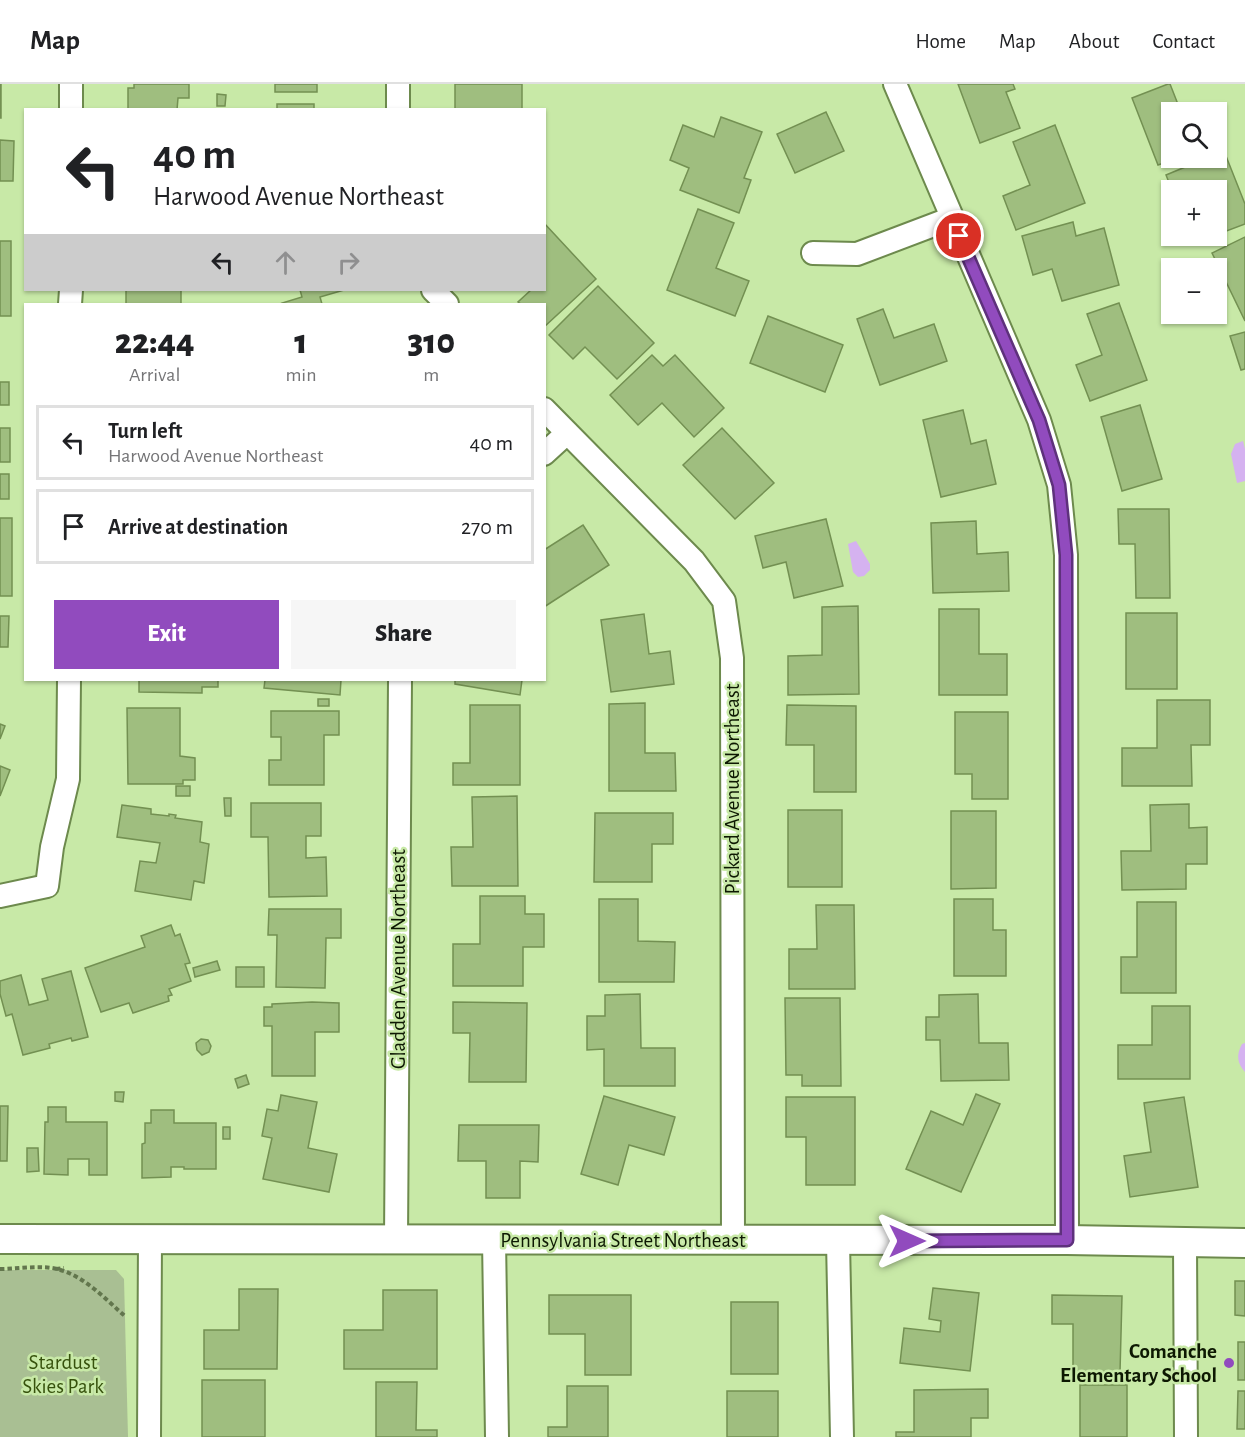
<!DOCTYPE html>
<meta charset="utf-8">
<style>
:root{--surface:#fff;--page:#f6f6f6;--text:#202124;--muted:#757577;--line:#e0e0e0;--accent:#914bbe}
body{margin:0;font-family:"Alegreya Sans",sans-serif;background:var(--page);color:var(--text);height:100vh;display:flex;flex-direction:column;font-size:22px;white-space:nowrap}
*{box-sizing:border-box;margin:0}
p{font-size:20px;color:var(--muted)}
.icon{flex:none;width:33px;height:33px;fill:none;stroke:currentColor;stroke-width:2;stroke-linecap:round;stroke-linejoin:round}
.map{position:relative;flex:1;overflow:hidden}
.sheet{position:absolute;left:24px;top:219px;width:522px;height:378px;display:flex;flex-direction:column;background:var(--surface);border-radius:0px;box-shadow:0 2px 4px #0004}
.sheet>*{flex:none}
.banner{position:absolute;left:24px;top:24px;width:522px;height:183px;border-radius:0px;box-shadow:0 2px 4px #0004;background:#fff;color:var(--text);overflow:hidden}
.buttons{position:absolute;left:1161px;top:18px;display:grid;gap:12px}
.buttons a{display:grid;place-items:center;width:66px;height:66px;border-radius:0px;background:var(--surface);box-shadow:0 2px 4px #0004;font-size:30px}
.pin{position:absolute;display:grid;place-items:center;width:51px;height:51px;color:#fff;margin:-26px;border:3px solid #fff;border-radius:50%;box-shadow:0 2px 6px #0007}
.me{position:absolute;width:66px;margin:-33px;rotate:90deg;stroke-linejoin:round;filter:drop-shadow(0 0 4px #0008)}
.turn{display:flex;align-items:center;gap:21px;height:126px;padding:0 30px;font-size:27px}
.turn .icon{width:78px;height:78px;stroke-width:2.5}
.turn b{display:block;font-size:42px;line-height:51px}
.lanes{display:flex;align-items:center;height:57px;padding:0 30px;background:#0003;justify-content:center;gap:30px;direction:ltr}
.lanes .off{opacity:.35}
.eta{display:flex;justify-content:space-evenly;align-items:center;height:102px;text-align:center}
.eta b{font-size:36px;font-weight:800;line-height:42px}
.action{display:flex;gap:12px;margin-top:auto;padding:12px 30px}
.action a{flex:1;height:69px;border-radius:0px;background:var(--accent);color:#fff;font-size:24px;font-weight:800;line-height:69px;text-align:center}
.action a+a{background:var(--page);color:var(--text)}
ul{padding:0;list-style:none}
li{display:flex;align-items:center;gap:18px;height:75px;margin:0 12px 9px;padding:0 18px;border:3px solid var(--line);border-radius:0px}
li div{flex:1}
li b{display:block;font-size:22px}
li em{font-style:normal}
header{display:flex;align-items:center;gap:36px;box-sizing:border-box;height:84px;padding:0 30px;background:var(--surface);border-bottom:2px solid var(--line)}
header strong{font-size:28px}
nav{display:flex;gap:33px;margin-inline-start:auto;font-size:21px}
.map>svg:first-child{display:block}
</style>
<header>
<strong>Map</strong>
<nav><a>Home</a><a>Map</a><a>About</a><a>Contact</a></nav>
</header>
<div class="map">
<svg width="1245" height="1353" viewBox="0 0 1245 1353">
<rect width="100%" height="100%" fill="#c8e9a7"/>
<path fill="#a9bf93" d="M0 1186H116L124 1195 128 1353H0Z"/>
<g fill="#d5b2f0">
<path d="M1243 357 1245 365V397L1237 399 1231 370 1235 360Z"/>
<path d="M856 457 870 480V486L864 492 858 493 853 488 848 460Z"/>
<path d="M1245 959V988C1237 979 1236 971 1242 960Z"/>
</g>
<g fill="#9fbe7f" stroke="#739052" stroke-width="1.5">
<rect x="0" y="0" width="1" height="34"/>
<path d="M134 0H189V14H178L177 26H128V4H134Z"/>
<rect x="275" y="0" width="42" height="8"/>
<rect x="455" y="0" width="67" height="26"/>
<path d="M958 0H1013L1015 5 1006 8 1020 44 980 59Z"/>
<path d="M1168 0H1170L1181 28H1172V74H1178L1158 81 1132 14Z"/>
<path d="M217 10 226 11 225 22H217Z"/>
<rect x="277" y="20" width="37" height="6"/>
<path d="M826 28 844 67 795 89 777 50Z"/>
<path d="M721 33 762 48 744 94 751 96 739 129 680 106 689 84 670 76 683 41 714 53Z"/>
<path d="M1055 41 1085 119 1016 146 1003 112 1030 101 1013 58Z"/>
<path d="M0 56 14 57 13 97H0Z"/>
<path d="M1224 67 1245 120V140L1216 151V106H1172L1166 91 1207 74H1216V70Z"/>
<path d="M698 125 734 139 716 184 749 197 735 232 667 206Z"/>
<path d="M1073 138 1076 152 1104 144 1119 201 1062 217 1052 185 1033 191 1022 152Z"/>
<path d="M544 139 596 195 544 243V220H521L518 218 531 206H544Z"/>
<path d="M1245 153V237L1212 169Z"/>
<rect x="0" y="157" width="11" height="75"/>
<path d="M598 202 654 259 617 295 585 263 573 275 549 251Z"/>
<path d="M126 206H186H181V220H126Z"/>
<path d="M300 206H344L320 213 322 220H283L282 219 302 213Z"/>
<path d="M1119 219 1147 296 1090 317 1076 281 1102 271 1087 230Z"/>
<path d="M883 225 894 254 934 240 947 277 880 301 857 235Z"/>
<path d="M768 232 843 261 825 308 750 279Z"/>
<path d="M1245 248V285L1241 286 1230 252Z"/>
<path d="M652 271 663 282 675 271 724 324 694 353 662 319 638 341 610 311Z"/>
<rect x="0" y="298" width="9" height="23"/>
<path d="M1140 321 1162 395 1122 407 1101 333Z"/>
<path d="M963 326 971 360 986 356 996 400 941 413 923 336Z"/>
<rect x="0" y="344" width="10" height="34"/>
<path d="M722 344 774 399 735 435 683 381Z"/>
<rect x="0" y="390" width="9" height="25"/>
<path d="M1118 425H1169L1170 514H1136L1135 460H1119Z"/>
<rect x="0" y="434" width="12" height="78"/>
<path d="M826 435 843 502 794 514 786 478 763 484 755 452Z"/>
<path d="M976 437 977 470 1008 468 1009 507 933 509 931 439Z"/>
<path d="M583 441 609 481 544 523V466Z"/>
<path d="M858 522 859 610 788 611V572L822 571V523Z"/>
<path d="M939 525H979V570H1007V611H939Z"/>
<rect x="1126" y="529" width="51" height="76"/>
<path d="M644 530 649 570 670 567 674 600 611 608 601 536Z"/>
<path d="M0 532H9L8 563H0Z"/>
<path d="M139 596H218V603H202V609L139 608Z"/>
<path d="M265 596H341L340 611 264 604Z"/>
<path d="M455 596H522L520 611 455 600Z"/>
<rect x="318" y="615" width="11" height="7"/>
<path d="M1157 616H1210V661H1191L1192 702H1122V664H1157Z"/>
<path d="M645 619V669H675L676 707H609V620Z"/>
<path d="M470 621H520V701H453V679H470Z"/>
<path d="M787 621 856 622V708H814V661H786Z"/>
<path d="M127 624H180V672L195 674V696H183V700H128Z"/>
<path d="M271 627H339V651H324V701H269V676H281V653H271Z"/>
<path d="M955 628H1008V715H972V690H955Z"/>
<path d="M0 640 5 642 0 655Z"/>
<path d="M0 682 10 686 0 712Z"/>
<rect x="176" y="702" width="14" height="10"/>
<path d="M517 712 518 802H452L451 763H473L472 713Z"/>
<path d="M224 714H231V732H225Z"/>
<path d="M251 719H321V752H306V774L326 773 327 812 269 813 268 753H251Z"/>
<path d="M1189 720V744L1207 743V780H1186V805L1122 806 1121 767H1151L1150 721Z"/>
<path d="M122 721 151 725V730L169 732V730L176 731 175 734 202 738 200 758 209 760 204 799 194 797 191 816 135 807 140 777 156 779 160 759 117 753Z"/>
<rect x="788" y="726" width="54" height="77"/>
<path d="M951 727H996V804L951 805Z"/>
<path d="M595 729H673V760H652V798H594Z"/>
<path d="M480 812H525V830H544V863H523V902H453V860H480Z"/>
<path d="M599 815H638V857L675 858 674 898H599Z"/>
<path d="M954 815H993V846H1006V892H954Z"/>
<path d="M1137 818H1176V909H1121V873H1137Z"/>
<path d="M816 821H854L855 905H789V865H817Z"/>
<path d="M269 825H341V854H326L325 904 276 903 277 851H268Z"/>
<path d="M171 841 175 852 180 850 190 879 185 880 191 897 169 905 172 911 168 912 169 917 133 929 129 919 101 928 85 884 145 863 141 852Z"/>
<path d="M217 877 220 886 195 893 193 884Z"/>
<rect x="236" y="883" width="28" height="20"/>
<path d="M71 887 88 953 72 957 71 954 49 960 50 964 23 971 12 930 6 932 0 910V897L21 891 29 921 48 916 42 895Z"/>
<path d="M640 910 641 964H675V1002H604V965L587 966V932H605V911Z"/>
<path d="M978 910 979 959H1008L1009 996 941 997 940 956H926V933H939V911Z"/>
<path d="M785 914H840L841 1002H802V991H786Z"/>
<path d="M312 918 339 919V948H315V992H272V942H264V923H272V920Z"/>
<path d="M453 918 527 919 526 998H469L470 949H453Z"/>
<path d="M1152 922H1190V995H1118V961H1152Z"/>
<path d="M201 955 208 956 211 962 209 968 202 971 197 966 196 959Z"/>
<path d="M246 991 249 1000 238 1004 235 995Z"/>
<path d="M115 1008H124L123 1018 115 1017Z"/>
<path d="M976 1010 1000 1020 961 1108 906 1085 931 1027 963 1041Z"/>
<path d="M281 1011 317 1018 308 1064 337 1070 329 1108 263 1095 272 1054 262 1052 267 1025 278 1027Z"/>
<path d="M604 1012 675 1033 664 1071 629 1061 618 1101 581 1090Z"/>
<path d="M786 1013H855V1101H806V1053H786Z"/>
<path d="M1184 1013 1198 1103 1130 1113 1124 1072 1151 1068 1144 1019Z"/>
<path d="M0 1022H8L7 1077H0Z"/>
<path d="M48 1023H66V1038H107V1091H89V1075H68V1091L44 1090 45 1038H48Z"/>
<path d="M151 1026H174V1039H216V1085H184V1083H171V1093L142 1094V1060L145 1059V1039H151Z"/>
<path d="M459 1041H539L538 1078 520 1077V1114H486V1077H458Z"/>
<rect x="223" y="1043" width="7" height="12"/>
<path d="M27 1064H38L39 1087 27 1088Z"/>
<path d="M1235 1197H1245V1232L1235 1231Z"/>
<path d="M933 1204 979 1209 970 1287 900 1279 904 1244 940 1248 941 1237 929 1235Z"/>
<path d="M239 1205H278L277 1285H204V1246H239Z"/>
<path d="M383 1206H437V1285H344V1246H383Z"/>
<path d="M549 1211H631V1291H585V1250H549Z"/>
<path d="M1052 1211 1122 1212 1120 1288 1073 1287V1240H1052Z"/>
<rect x="731" y="1218" width="47" height="72"/>
<rect x="1238" y="1258" width="7" height="38"/>
<rect x="202" y="1296" width="63" height="57"/>
<path d="M376 1298H417L416 1346H437V1353H376Z"/>
<rect x="1080" y="1301" width="47" height="52"/>
<path d="M567 1302H608V1353H548V1343H567Z"/>
<path d="M988 1305V1334H971V1353H896V1348H914V1306Z"/>
<rect x="727" y="1307" width="51" height="46"/>
<path d="M1238 1307H1245V1345H1237Z"/>
</g>
<g fill="none" stroke-linecap="round" stroke-linejoin="round">
<g stroke="#6d8a4d" stroke-width="26">
<g id="minor">
<path d="M895 0 1039 336 1059 401 1066 471 1067 1156"/>
<path d="M71 26V0"/>
<path d="M398 26V0"/>
<path d="M813 169 857 170 952 134"/>
<path d="M433 206 447 220"/>
<path d="M70 220 71 206"/>
<path d="M544 325 694 477 724 517 732 574 733 1156"/>
<path d="M544 370 567 349"/>
<path d="M0 812 47 802 52 763 68 695 69 596"/>
<path d="M396 1155 400 596"/>
<path d="M494 1155 497 1353"/>
<path d="M838 1157 842 1353"/>
<path d="M1185 1159 1186 1353"/>
<path d="M149 1353 150 1155"/>
</g>
</g>
<g stroke="#6d8a4d" stroke-width="32">
<path id="tertiary" d="M0 1155 1067 1156 1245 1159"/>
</g>
<g stroke="#62764d" stroke-width="4" stroke-dasharray="4.5 3" stroke-linecap="butt">
<path d="M0 1185C16 1185 42 1181 57 1185 85 1192 105 1215 126 1233"/>
<path d="M56 1185 64 1184"/>
</g>
<use href="#minor" stroke="#fff" stroke-width="22"/>
<use href="#tertiary" stroke="#fff" stroke-width="28"/>
</g>
<g fill="none" stroke-linecap="round" stroke-linejoin="round">
<g stroke="#5e317c" stroke-width="15">
<path id="route" d="M907 1157 1067 1156 1066 471 1059 401 1039 336 959 152"/>
</g>
<use href="#route" stroke="#914bbe" stroke-width="10"/>
</g>
<circle fill="#914bbe" stroke="#c8e9a7" stroke-width="2" cx="1229" cy="1279" r="6"/>
<g text-anchor="middle" stroke-width="5" stroke-linejoin="round" paint-order="stroke">
<g font-size="21" fill="#0d1802" stroke="#c8e9a7">
<text transform="translate(732 705) rotate(-90)" y="7">Pickard Avenue Northeast</text>
<text transform="translate(398 875) rotate(-90)" y="7">Gladden Avenue Northeast</text>
<text x="623" y="1163">Pennsylvania Street Northeast</text>
</g>
<g font-size="21" font-weight="bold" fill="#0d1802" stroke="#c8e9a7" text-anchor="end">
<text x="1217" y="1274">Comanche<tspan x="1217" dy="24">Elementary School</tspan></text>
</g>
<g font-size="21" fill="#36510c" stroke="#c8e9a7">
<text x="63" y="1285">Stardust<tspan x="63" dy="24">Skies Park</tspan></text>
</g>
</g>
</svg>
<div class="buttons">
<a><svg class="icon" aria-label="search" viewBox="0 0 24 24"><circle cx="10" cy="10" r="6"/><path d="M15 15l6 6"/></svg></a>
<a>+</a>
<a>−</a>
</div>
<div class="pin" style="left:959px;top:152px;background:#d93025"><svg class="icon" aria-label="arrive" viewBox="0 0 24 24"><path d="M6 21V4h12l-3 4 3 4H6"/></svg></div>
<svg class="me" style="left:907px;top:1157px" viewBox="-20 -20 40 40"><path d="M0-17L14 15 0 8-14 15z" fill="#914bbe" stroke="#fff" stroke-width="4"/></svg>
<div class="banner">
<div class="turn"><svg class="icon" aria-label="left" viewBox="0 0 24 24"><path d="M17 20v-9H6M10 6l-5 5 5 5"/></svg><div><b>40 m</b>Harwood Avenue Northeast</div></div>
<div class="lanes"><svg class="icon" aria-label="left" viewBox="0 0 24 24"><path d="M17 20v-9H6M10 6l-5 5 5 5"/></svg><svg class="icon off" aria-label="ahead" viewBox="0 0 24 24"><path d="M12 20V5M6 11l6-6 6 6"/></svg><svg class="icon off" aria-label="right" viewBox="0 0 24 24"><path d="M7 20v-9h11M14 6l5 5-5 5"/></svg></div>
</div>
<section class="sheet">
<div class="eta">
<div><b>22:44</b><p>Arrival</p></div>
<div><b>1</b><p>min</p></div>
<div><b>310</b><p>m</p></div>
</div>
<ul>
<li><svg class="icon" aria-label="left" viewBox="0 0 24 24"><path d="M17 20v-9H6M10 6l-5 5 5 5"/></svg><div><b>Turn left</b><p>Harwood Avenue Northeast</p></div><em>40 m</em></li>
<li><svg class="icon" aria-label="arrive" viewBox="0 0 24 24"><path d="M6 21V4h12l-3 4 3 4H6"/></svg><div><b>Arrive at destination</b></div><em>270 m</em></li>
</ul>
<div class="action"><a>Exit</a><a>Share</a></div>
</section>
</div>
